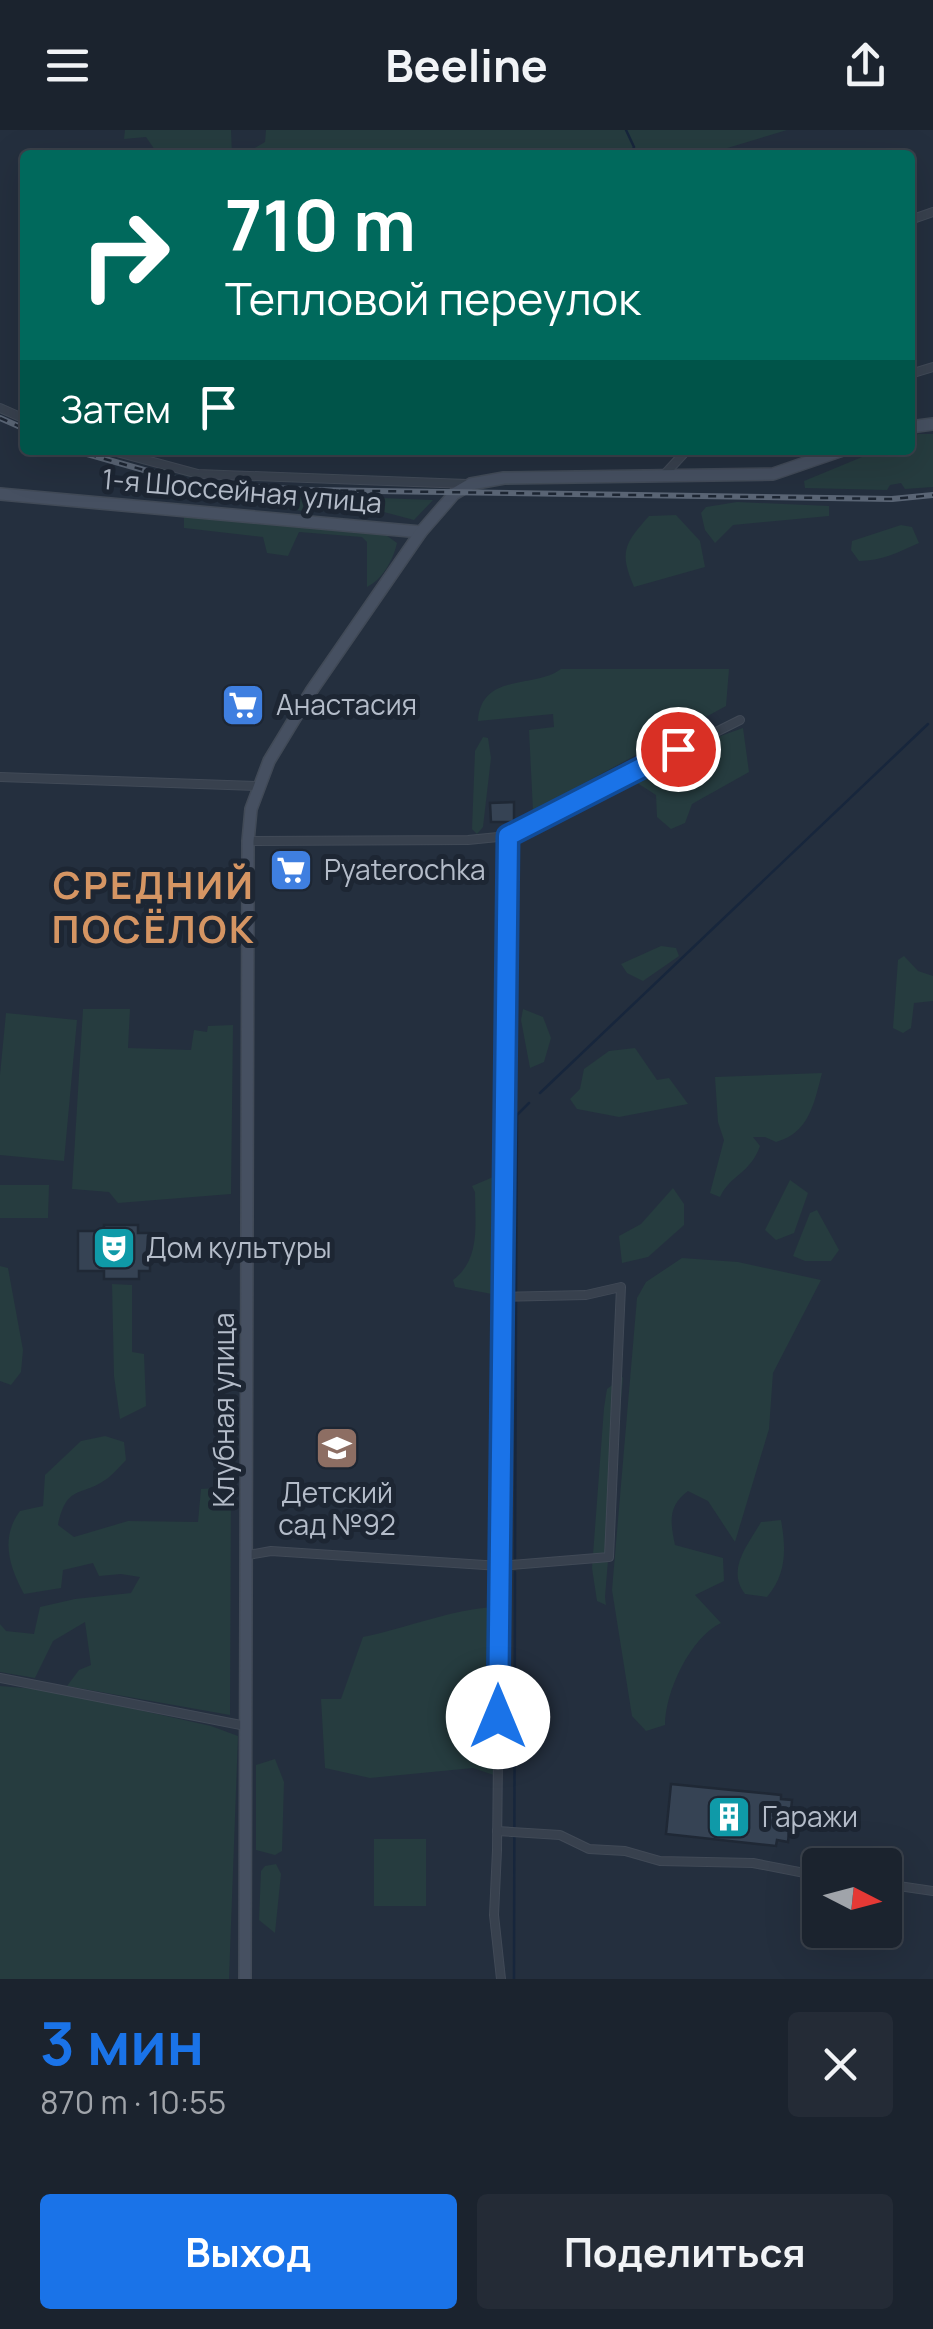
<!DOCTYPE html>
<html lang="ru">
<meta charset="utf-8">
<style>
:root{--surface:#1b232e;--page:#242b36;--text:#f1f3f6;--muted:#a0a4aa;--line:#39404a;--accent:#1a73e8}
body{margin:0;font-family:Manrope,sans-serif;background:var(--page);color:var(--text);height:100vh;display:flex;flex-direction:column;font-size:38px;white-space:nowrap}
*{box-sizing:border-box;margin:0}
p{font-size:32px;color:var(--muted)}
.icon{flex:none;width:55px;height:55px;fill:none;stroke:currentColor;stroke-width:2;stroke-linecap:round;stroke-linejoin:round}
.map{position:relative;height:1849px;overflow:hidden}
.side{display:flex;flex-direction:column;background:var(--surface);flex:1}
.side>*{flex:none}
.guide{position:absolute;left:20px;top:20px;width:895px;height:305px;border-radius:10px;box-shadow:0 10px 40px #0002,0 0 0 2px var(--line);background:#00695c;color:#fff;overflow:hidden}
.needle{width:65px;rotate:96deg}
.buttons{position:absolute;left:802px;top:1718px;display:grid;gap:20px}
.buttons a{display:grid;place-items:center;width:100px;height:100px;border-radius:10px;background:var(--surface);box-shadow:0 10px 40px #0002,0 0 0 2px var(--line);font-size:50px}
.pin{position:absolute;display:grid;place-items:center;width:85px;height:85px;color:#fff;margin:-42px;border:5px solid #fff;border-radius:50%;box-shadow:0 2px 10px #0007}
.me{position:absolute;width:110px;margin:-55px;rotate:0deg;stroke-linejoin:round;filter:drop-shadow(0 0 8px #0008)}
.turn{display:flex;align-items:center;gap:35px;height:210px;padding:0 40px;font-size:45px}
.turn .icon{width:130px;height:130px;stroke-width:2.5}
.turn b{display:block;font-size:70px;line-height:85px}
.then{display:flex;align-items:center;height:95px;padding:0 40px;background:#0003;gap:20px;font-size:38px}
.round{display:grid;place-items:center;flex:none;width:105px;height:105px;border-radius:10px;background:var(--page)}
.summary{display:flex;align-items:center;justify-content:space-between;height:170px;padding:0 40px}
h1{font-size:60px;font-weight:700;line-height:75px;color:var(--accent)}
.primary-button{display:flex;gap:20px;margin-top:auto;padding:20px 40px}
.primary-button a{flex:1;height:115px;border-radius:10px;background:var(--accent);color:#fff;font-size:40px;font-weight:700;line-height:115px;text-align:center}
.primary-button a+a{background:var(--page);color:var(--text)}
header{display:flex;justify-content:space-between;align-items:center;height:130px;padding:0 40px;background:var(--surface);font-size:45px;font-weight:700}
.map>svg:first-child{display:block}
</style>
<header><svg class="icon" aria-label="menu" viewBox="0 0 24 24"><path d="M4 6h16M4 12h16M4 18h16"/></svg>Beeline<svg class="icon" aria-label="share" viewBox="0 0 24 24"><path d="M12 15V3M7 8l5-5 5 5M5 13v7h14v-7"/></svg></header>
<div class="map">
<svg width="933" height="1849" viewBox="0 0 933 1849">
<rect width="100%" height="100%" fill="#242f3e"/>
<g fill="#263c3f">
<path d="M125 0H231L232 25H150L155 20 146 7 124 9Z"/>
<path d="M266 0H787L714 22 680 25H243L265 12Z"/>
<path d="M918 304H933V357L905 359 901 353 890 355 887 360 805 358 804 351 879 320H910V307Z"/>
<path d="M143 344 189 356 250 363 433 370 414 390 380 381 343 378 313 382 143 362Z"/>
<path d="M737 372 829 376V386L733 395 715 413 705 400 701 383 706 377Z"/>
<path d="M676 385 700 411 705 437 634 457C619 422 624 414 649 386Z"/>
<path d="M184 387 386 405 397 413C393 430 383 449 367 457V412L362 407 299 402 288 426 267 423 263 407 184 398Z"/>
<path d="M901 395 912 397 919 413C899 422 881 431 859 431L851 420 852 411Z"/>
<path d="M561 539H729L726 576 533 681 529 600 554 597 553 584 478 591C481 542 535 559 561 539Z"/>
<path d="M743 598 749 642 692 674 685 693 671 699 657 687 656 665 631 649 687 618Z"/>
<path d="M483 607 488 608 491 628 483 697 477 704 472 699 475 621Z"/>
<path d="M661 816 676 818 679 826 643 851 627 843 621 834Z"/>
<path d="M904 826 918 841 933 846V871L914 873 911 898 903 903 893 898 898 830Z"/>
<path d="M83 879H130L128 918 191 920 194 900 207 902 208 896 233 895 231 1064 118 1073 109 1062 72 1059Z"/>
<path d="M523 879 543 887 551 908 544 932 530 938 521 890Z"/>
<path d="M6 883 77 890 64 1031 0 1025V945Z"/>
<path d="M635 918 657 950 669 948 688 974 619 987 577 979 570 969 580 959 584 939 609 921Z"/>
<path d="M822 943C814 974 809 1003 776 1012L765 1007H753L760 1016C750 1044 731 1044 720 1067L710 1063 724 1010 718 992 715 947Z"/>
<path d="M498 1045 497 1165 455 1157 453 1150C481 1129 475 1094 475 1062L472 1056Z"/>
<path d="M790 1050 808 1063 794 1103 776 1110 765 1100Z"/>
<path d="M0 1055H49L48 1088H0Z"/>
<path d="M673 1058 684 1074V1095L648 1127 622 1133 619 1106 641 1094Z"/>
<path d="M817 1080 839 1120 831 1131H805L793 1126 810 1083Z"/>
<path d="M682 1128 738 1132 821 1150 773 1243 769 1299 735 1412 708 1371 688 1361C668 1376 670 1391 675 1415L723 1428 724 1451 695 1465 721 1493C691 1507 665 1561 665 1595L646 1601 632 1586 612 1460 637 1168 646 1152Z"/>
<path d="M0 1136 8 1138 23 1220 21 1242 11 1255 0 1251Z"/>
<path d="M112 1154 132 1155V1222L144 1224 146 1276 120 1289 114 1246Z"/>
<path d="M623 1247 605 1467 606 1475 597 1471 592 1438 604 1278 607 1259Z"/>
<path d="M105 1306 124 1312 126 1330C120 1336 114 1343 108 1348 81 1368 67 1353 58 1395L74 1407 128 1391 198 1392 201 1359 231 1357 230 1585 67 1556 79 1540 91 1535 85 1492 53 1511 35 1548 0 1542V1494L6 1501 34 1504 40 1477 75 1469 131 1463 140 1447 121 1444 99 1446 93 1433 63 1440 61 1458 24 1464C9 1436 0 1408 20 1381L43 1376 45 1345 81 1311Z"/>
<path d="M781 1390C786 1418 787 1444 767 1467L745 1464C726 1439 748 1415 761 1392Z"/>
<path d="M496 1477 494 1645 473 1638 370 1648 325 1638 321 1569H341L363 1507C408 1498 451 1479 496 1477Z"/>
<path d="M0 1556 49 1560 211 1596 238 1606 229 1849H0Z"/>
<path d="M275 1629 284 1652 282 1721 275 1725 256 1720V1635Z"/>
<rect x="374" y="1709" width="52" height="67"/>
<path d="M276 1734 281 1744 275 1803 259 1790 261 1741 265 1736Z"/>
</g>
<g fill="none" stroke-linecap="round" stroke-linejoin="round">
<g stroke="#17263c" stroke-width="2.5">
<path d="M624 25 631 24 634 17 626 0"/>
<path d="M540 963 928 594"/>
<path d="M516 1161 517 985 529 973"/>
<path d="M515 1428 516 1169"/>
<path d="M514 1849 515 1442"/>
</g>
</g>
<g fill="#364354" stroke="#1f2835" stroke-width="2.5">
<path d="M514 672V692H491L490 673Z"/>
<path d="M104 1095H138V1103H150V1141H139V1149H104V1141H78V1101H104Z"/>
<path d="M671 1654 781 1665V1669L792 1670 788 1712 777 1710 776 1716 666 1704Z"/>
</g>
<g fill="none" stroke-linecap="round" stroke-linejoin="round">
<g stroke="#414a57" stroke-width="10">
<g id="street">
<path d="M910 90 933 82"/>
<path d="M910 244 933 237"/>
<path d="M0 278 25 289"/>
<path d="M109 320 198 344 467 354"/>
<path d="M663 346 687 320"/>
<path d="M0 647 257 656"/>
<path d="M248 711 468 710 508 706 740 590"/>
<path d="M248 1425 271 1421 500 1436 609 1427 621 1157 586 1165 500 1167"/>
<path d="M0 1548 246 1596"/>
<path d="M497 1701 560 1705 589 1719 625 1721 660 1731 753 1733 820 1746"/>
<path d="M885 1754 933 1761"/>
<path d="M501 1849 494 1785 497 1720 508 706"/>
</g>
</g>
<g stroke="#414a57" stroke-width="14">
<g id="secondary">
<path d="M910 297 933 294"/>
<path d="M0 364 421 402"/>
<path d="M245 1849 248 711 251 679 269 631 312 560 421 402 454 364 471 354 504 348 773 344 843 320"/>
</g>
</g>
<use href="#street" stroke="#38414e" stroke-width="8"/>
<use href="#secondary" stroke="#465061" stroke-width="11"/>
<g stroke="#5a6575" stroke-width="6">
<g id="rail">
<path d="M0 288 25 299"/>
<path d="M73 320 190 353 309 360 892 369 933 365"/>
</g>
</g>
<use href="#rail" stroke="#1d2633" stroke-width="2.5" stroke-dasharray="8" stroke-linecap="butt"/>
</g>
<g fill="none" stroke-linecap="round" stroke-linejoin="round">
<g stroke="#114b97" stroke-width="25">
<path id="route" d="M498 1587 508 706 678 619"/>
</g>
<use href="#route" stroke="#1a73e8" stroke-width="18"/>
</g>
<defs>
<g id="supermarket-square" transform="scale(2.25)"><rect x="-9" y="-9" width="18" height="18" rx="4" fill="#3f7fe0" stroke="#1d2633"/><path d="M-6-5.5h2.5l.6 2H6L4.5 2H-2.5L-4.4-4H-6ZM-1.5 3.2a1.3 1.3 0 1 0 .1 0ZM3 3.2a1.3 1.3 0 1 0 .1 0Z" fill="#fff"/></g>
<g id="theatre-square" transform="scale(2.25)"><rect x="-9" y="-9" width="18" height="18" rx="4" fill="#0f9aa8" stroke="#1d2633"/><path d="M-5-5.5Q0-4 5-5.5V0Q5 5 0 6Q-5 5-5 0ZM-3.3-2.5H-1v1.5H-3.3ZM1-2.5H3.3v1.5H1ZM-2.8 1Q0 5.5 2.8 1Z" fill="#fff"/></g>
<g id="school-square" transform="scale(2.25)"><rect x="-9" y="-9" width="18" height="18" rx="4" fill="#8d6e63" stroke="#1d2633"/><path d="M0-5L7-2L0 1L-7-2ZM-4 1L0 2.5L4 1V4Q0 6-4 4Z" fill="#fff"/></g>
<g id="building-square" transform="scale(2.25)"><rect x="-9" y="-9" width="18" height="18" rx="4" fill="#0f9aa8" stroke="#1d2633"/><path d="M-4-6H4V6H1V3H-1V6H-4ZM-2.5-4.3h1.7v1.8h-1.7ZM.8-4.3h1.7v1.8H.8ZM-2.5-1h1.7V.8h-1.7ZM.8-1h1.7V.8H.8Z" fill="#fff"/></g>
</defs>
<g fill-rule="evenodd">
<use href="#supermarket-square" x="243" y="575"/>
<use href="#supermarket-square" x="291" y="740"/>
<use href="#theatre-square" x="114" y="1118"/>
<use href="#school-square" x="337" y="1318"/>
<use href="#building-square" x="729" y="1687"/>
</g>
<g text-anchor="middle" stroke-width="10" stroke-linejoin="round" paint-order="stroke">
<g font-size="28" fill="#b4bcc9" stroke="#1d2633">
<text transform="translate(242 361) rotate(5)" y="10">1-я Шоссейная улица</text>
<text transform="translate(224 1280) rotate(-90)" y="10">Клубная улица</text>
</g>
<g font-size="28" fill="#b4bcc9" stroke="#1d2633" text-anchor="start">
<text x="276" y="585">Анастасия</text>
<text x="324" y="750">Pyaterochka</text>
<text x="146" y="1128">Дом культуры</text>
<text x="337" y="1373" text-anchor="middle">Детский<tspan x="337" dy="32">сад №92</tspan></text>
<text x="762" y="1697">Гаражи</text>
</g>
<g font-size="38" font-weight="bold" letter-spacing="2.5" fill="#d59563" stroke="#1d2633">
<text x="154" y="769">СРЕДНИЙ<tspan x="154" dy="44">ПОСЁЛОК</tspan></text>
</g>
</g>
</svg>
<div class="buttons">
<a><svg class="needle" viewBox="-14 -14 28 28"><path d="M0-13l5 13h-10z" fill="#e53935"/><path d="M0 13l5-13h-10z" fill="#a0a4aa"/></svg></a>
</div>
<div class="pin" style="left:678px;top:619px;background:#d93025"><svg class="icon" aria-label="arrive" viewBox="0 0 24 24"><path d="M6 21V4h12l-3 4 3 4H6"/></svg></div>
<svg class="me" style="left:498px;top:1587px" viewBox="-20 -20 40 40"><circle r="19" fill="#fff"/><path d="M0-13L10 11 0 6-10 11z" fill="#1a73e8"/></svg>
<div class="guide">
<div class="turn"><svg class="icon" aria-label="right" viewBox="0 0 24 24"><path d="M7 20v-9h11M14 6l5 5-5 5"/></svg><div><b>710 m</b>Тепловой переулок</div></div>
<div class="then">Затем<svg class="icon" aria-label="arrive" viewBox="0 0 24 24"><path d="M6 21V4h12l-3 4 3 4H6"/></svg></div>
</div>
</div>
<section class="side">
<div class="summary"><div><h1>3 мин</h1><p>870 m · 10:55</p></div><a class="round"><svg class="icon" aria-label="close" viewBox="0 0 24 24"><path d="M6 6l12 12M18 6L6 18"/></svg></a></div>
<div class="primary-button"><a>Выход</a><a>Поделиться</a></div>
</section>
